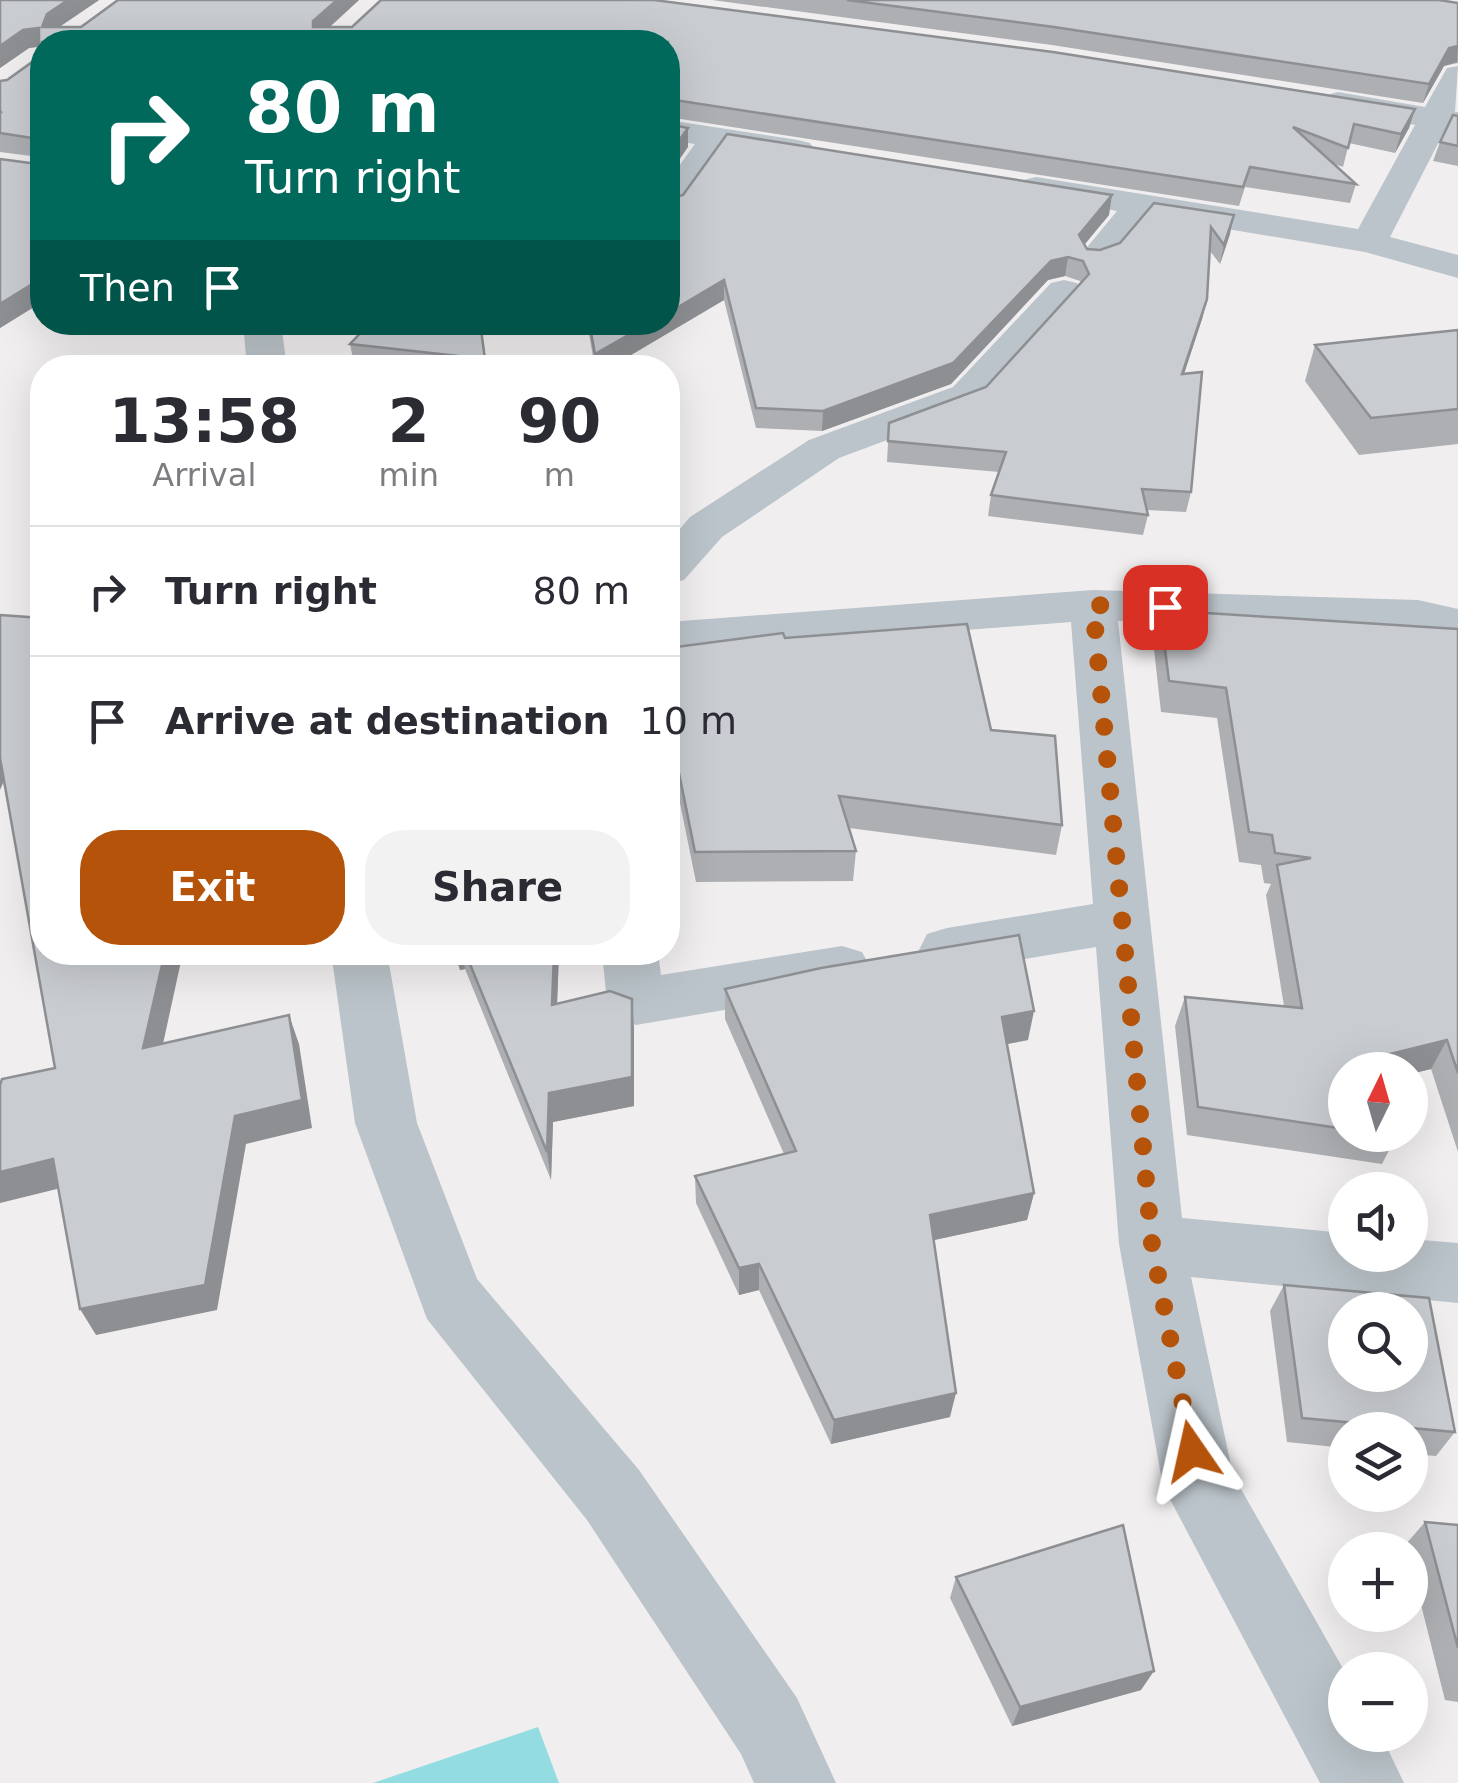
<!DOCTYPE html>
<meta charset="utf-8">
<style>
:root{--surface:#fff;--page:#f2f2f3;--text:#2b2b33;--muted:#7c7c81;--line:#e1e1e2;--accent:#b45309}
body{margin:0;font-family:"DejaVu Sans",sans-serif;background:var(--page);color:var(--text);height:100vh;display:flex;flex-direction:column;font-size:38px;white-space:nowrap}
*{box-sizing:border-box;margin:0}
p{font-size:32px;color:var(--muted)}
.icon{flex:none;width:55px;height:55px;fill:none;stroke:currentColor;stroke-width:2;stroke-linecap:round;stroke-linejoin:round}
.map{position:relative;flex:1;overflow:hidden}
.sheet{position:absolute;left:30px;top:355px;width:650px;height:610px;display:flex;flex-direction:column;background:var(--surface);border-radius:40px;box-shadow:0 10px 40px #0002}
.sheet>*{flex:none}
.banner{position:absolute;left:30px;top:30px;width:650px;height:305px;border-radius:40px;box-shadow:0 10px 40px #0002;background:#00695c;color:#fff;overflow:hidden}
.needle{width:65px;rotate:5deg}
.tools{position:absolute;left:1328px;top:1052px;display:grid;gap:20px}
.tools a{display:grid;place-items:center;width:100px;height:100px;border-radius:50%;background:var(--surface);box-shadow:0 10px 40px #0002;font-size:50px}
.pin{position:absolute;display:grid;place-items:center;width:85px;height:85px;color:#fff;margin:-42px;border-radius:20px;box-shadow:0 5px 15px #0006}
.me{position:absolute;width:110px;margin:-55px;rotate:349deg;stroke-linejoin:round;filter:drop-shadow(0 0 8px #0008)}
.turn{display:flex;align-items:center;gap:35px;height:210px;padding:0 50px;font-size:45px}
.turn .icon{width:130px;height:130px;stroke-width:2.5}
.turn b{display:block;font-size:70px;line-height:85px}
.then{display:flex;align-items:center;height:95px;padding:0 50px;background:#0003;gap:20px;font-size:38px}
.eta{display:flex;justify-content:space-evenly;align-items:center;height:170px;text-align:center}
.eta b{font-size:60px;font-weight:600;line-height:70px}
.cta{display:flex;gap:20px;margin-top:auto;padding:20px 50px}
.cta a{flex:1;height:115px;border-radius:40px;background:var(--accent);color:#fff;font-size:40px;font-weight:600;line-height:115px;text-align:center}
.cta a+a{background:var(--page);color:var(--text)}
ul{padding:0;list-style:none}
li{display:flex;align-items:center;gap:30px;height:130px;padding:0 50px;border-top:2px solid var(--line)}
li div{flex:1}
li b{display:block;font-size:38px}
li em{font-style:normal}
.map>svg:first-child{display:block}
</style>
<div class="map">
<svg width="1458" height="1783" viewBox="0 0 1458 1783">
<rect width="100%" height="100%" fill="#f1eeef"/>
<path fill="#93dce2" d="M538 1727 559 1783H373Z"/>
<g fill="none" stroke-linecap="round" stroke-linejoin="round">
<g fill="#bbc4ca" fill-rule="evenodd">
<path d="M1458 66 1455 112H1458V132L1445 130 1390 237 1458 255V278L1365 252 1150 216C1132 239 1116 273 1084 265L1079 257 1117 211 1036 197 1024 194 1019 187 1024 180 1036 177 1358 229 1415 125 1338 112 1327 109 1322 102 1327 95 1338 92 1425 107 1447 68Z"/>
<path d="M668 120 798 140 810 143 815 150 810 157 798 160 725 149 680 212 668 216V181L695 144 668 140Z"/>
<path d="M1064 280 1077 283 1083 291 981 405 839 458 722 537 684 580 668 584V543L690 517 809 440 953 387 1051 283Z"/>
<path d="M243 322H281L287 368H247Z"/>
<path d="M1093 590 1418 600 1458 609V639L1418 630 1118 621 1182 1218 1345 1233V1255H1410V1239L1458 1243V1303L1191 1277 1233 1475 1345 1672V1735H1381L1404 1783H1320L1163 1486 1119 1244 1096 947 947 972 927 966 919 950 927 934 947 928 1093 904 1071 622 668 653V622Z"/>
<path d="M842 946 862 952 871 968 862 984 842 990 636 1025 615 1018 607 1002 602 952H658L661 975Z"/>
<path d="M331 952H387L417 1123 477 1279 639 1470 797 1698 836 1783H754L741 1754 587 1520 427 1319 355 1123Z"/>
</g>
</g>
<g fill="#adafb3">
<path d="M0 0H99L59 27H81L118 0H359L330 27H352L381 0H654L1053 52 1415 109 1409 128 1395 153 1349 143 1343 167 1334 164 1356 184 1350 203 1245 187 1239 206 668 117V42H42V302L0 328V159L38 164 39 157 0 152V81L7 80 39 57V47L29 48 0 68Z"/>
<path d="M712 0H1439L1458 3V63L1444 66 1423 103 1052 45Z"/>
<path d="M1458 116V166L1433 161 1440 142Z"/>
<path d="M668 199 1109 215 1084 244 1087 249 1100 250 1120 243 1154 203 1230 234 1220 264 1210 251 1207 299 1202 319 1184 374 1191 492 1186 512 1147 510 1148 515 1143 535 988 516 991 495 999 472 887 462 889 423 986 387 1081 283 1080 281 1065 276 1048 280 951 384 822 431 756 428 724 300 609 368H595L587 322H668Z"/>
<path d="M480 322 486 368H384L354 364 350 344Z"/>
<path d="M1458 330V444L1359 455 1305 381 1315 345Z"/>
<path d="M1160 610 1458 629V1152L1431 1069 1410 1074V1070H1345V1135H1397L1382 1164 1187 1135 1175 1026 1185 997 1284 1006 1266 895 1271 884 1264 883 1261 865 1239 862 1217 718 1161 712 1153 640Z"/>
<path d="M785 638 991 730 1062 825 1056 855 849 828 856 851 853 881 696 882 668 744V648Z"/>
<path d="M453 952H559L557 1004 634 1028V1106L553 1122 551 1180 465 969 460 970Z"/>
<path d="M725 989 1028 1040 1007 1044 1034 1193 1027 1220 934 1240 950 1417 831 1444 759 1290 739 1295 696 1203 695 1176 784 1154 725 1019Z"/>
<path d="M1284 1285 1455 1432 1436 1456 1410 1454V1430H1345V1448L1287 1442 1270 1311Z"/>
<path d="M1425 1522 1458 1525V1702L1445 1700 1410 1561V1550H1407L1406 1544Z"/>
<path d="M956 1577 1141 1690 1012 1726 950 1598Z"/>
</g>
<g fill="#8d8f92">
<path d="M68 0H99L52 32 42 27 47 14Z"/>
<path d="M337 0H359L316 39V42L313 21Z"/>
<path d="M39 28 42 46 29 48 0 68V46L23 30Z"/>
<path d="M1458 46 1457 62 1444 66 1423 103 1429 84 1449 48Z"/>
<path d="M1415 109 1409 128 1395 153 1401 134Z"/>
<path d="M688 128V147L668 176V156Z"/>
<path d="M1112 195 1109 215 1076 255 1079 235Z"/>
<path d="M1234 215 1230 234 1220 264 1224 245Z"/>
<path d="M1068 257 1065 276 1048 280 951 384 822 431 823 411 1051 261Z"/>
<path d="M42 278V302L0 328V304Z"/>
<path d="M724 280V300L609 368H596L595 354 651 322H668V313Z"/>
<path d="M1207 299 1202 319 1177 395 1182 374Z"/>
<path d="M0 745 10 767 0 790Z"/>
<path d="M165 952H183L156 1076 143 1048Z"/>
<path d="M457 952H462L465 969 460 970Z"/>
<path d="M554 952H559L556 1034 552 1005Z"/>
<path d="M632 999 634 1028V1106L553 1122 551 1180 547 1152 549 1093Z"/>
<path d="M1034 1011 1028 1040 996 1046 1002 1017Z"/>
<path d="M289 1015 299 1044 312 1128 246 1144 217 1310 96 1335 80 1309 235 1116Z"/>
<path d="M1447 1040 1431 1069 1410 1074V1070H1375L1382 1056Z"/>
<path d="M53 1159 69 1186 0 1203V1172Z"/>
<path d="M1034 1193 1027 1220 925 1242 930 1215Z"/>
<path d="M759 1264V1290L739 1295V1268Z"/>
<path d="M956 1393 950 1417 831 1444 834 1420Z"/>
<path d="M1154 1671 1141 1690 1012 1726 1020 1707Z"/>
</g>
<g fill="#c9ccd0" stroke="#8d8f92" stroke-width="2.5" fill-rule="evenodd">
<path d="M0 0H68L47 14 42 27H81L118 0H337L313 21V27H352L381 0H654L1053 52 1415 109 1401 134 1354 124 1348 148 1293 127 1356 184 1250 167 1243 187 668 99V42H42V278L0 304V159L38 164 39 139 0 133V113L2 112H0V81L7 80 39 57V28L23 30 0 46Z"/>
<path d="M847 0H1439L1458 3V46L1449 48 1429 84 1054 27Z"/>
<path d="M1453 115 1458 116V146L1440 142Z"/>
<path d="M668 124 688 128 668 156Z"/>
<path d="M727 134 1112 195 1079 235 1087 249 1100 250 1120 243 1154 203 1234 215 1224 245 1211 227 1207 299 1182 374 1202 372 1191 492 1142 489 1148 515 991 495 1006 452 888 441 889 423 986 387 1089 274 1083 261 1068 257 1051 261 953 363 823 411 756 408 724 280 668 313V199L683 195Z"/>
<path d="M371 322H480L485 359 350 344Z"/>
<path d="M589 322H651L595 354Z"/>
<path d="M1458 330V409L1371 418 1315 345Z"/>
<path d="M1160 610 1458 629V1073L1447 1040 1382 1056 1384 1070H1345V1129L1198 1107 1185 997 1302 1008 1277 865 1311 858 1275 853 1272 835 1249 832 1226 688 1169 681Z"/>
<path d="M0 615 42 618V952H165L143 1048 289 1015 302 1100 235 1116 205 1285 80 1309 53 1159 0 1172V1085L2 1079 55 1068 0 758Z"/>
<path d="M967 624 991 730 1055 736 1062 825 839 796 856 851 695 852 668 719V648L783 633 785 638Z"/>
<path d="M1019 935 1034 1011 1002 1017 1034 1193 930 1215 956 1393 834 1420 759 1264 739 1268 695 1176 796 1151 725 989 821 968Z"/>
<path d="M465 952H554L552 1005 610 991 632 999V1077L549 1093 547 1152Z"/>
<path d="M1284 1285 1429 1298 1455 1432 1302 1418ZM1345 1310H1410V1375H1345Z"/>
<path d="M1425 1522 1458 1525V1648Z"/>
<path d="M1123 1525 1154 1671 1020 1707 956 1577Z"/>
</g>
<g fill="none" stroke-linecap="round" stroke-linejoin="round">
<path stroke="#b45309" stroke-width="18" stroke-dasharray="0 32.4" d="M1165 607 1093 605 1152 1244 1192 1451"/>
</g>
</svg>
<div class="tools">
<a><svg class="needle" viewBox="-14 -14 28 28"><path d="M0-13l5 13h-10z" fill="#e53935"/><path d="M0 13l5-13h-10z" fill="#7c7c81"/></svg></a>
<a><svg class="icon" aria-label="sound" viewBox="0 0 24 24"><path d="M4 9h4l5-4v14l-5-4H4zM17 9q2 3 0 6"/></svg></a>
<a><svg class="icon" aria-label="search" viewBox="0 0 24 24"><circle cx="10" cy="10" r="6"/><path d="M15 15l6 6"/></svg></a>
<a><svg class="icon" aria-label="layers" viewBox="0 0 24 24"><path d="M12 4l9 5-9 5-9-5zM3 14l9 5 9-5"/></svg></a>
<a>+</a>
<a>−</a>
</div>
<div class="pin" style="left:1165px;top:607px;background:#d93025"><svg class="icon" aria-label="arrive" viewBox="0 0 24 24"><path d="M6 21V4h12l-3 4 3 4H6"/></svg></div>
<svg class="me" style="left:1192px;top:1451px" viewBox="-20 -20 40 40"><path d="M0-17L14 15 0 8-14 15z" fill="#b45309" stroke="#fff" stroke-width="4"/></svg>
<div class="banner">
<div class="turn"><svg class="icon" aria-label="right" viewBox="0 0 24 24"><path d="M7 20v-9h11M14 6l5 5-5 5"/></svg><div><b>80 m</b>Turn right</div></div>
<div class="then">Then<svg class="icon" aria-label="arrive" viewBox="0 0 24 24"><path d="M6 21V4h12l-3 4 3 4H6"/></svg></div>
</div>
<section class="sheet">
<div class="eta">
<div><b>13:58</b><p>Arrival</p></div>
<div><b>2</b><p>min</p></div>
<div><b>90</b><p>m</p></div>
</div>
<ul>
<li><svg class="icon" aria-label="right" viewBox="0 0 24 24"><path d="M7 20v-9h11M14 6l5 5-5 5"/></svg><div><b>Turn right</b></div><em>80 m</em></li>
<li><svg class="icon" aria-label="arrive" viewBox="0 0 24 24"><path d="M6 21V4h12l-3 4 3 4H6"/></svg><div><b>Arrive at destination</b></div><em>10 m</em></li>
</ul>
<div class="cta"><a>Exit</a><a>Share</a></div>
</section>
</div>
